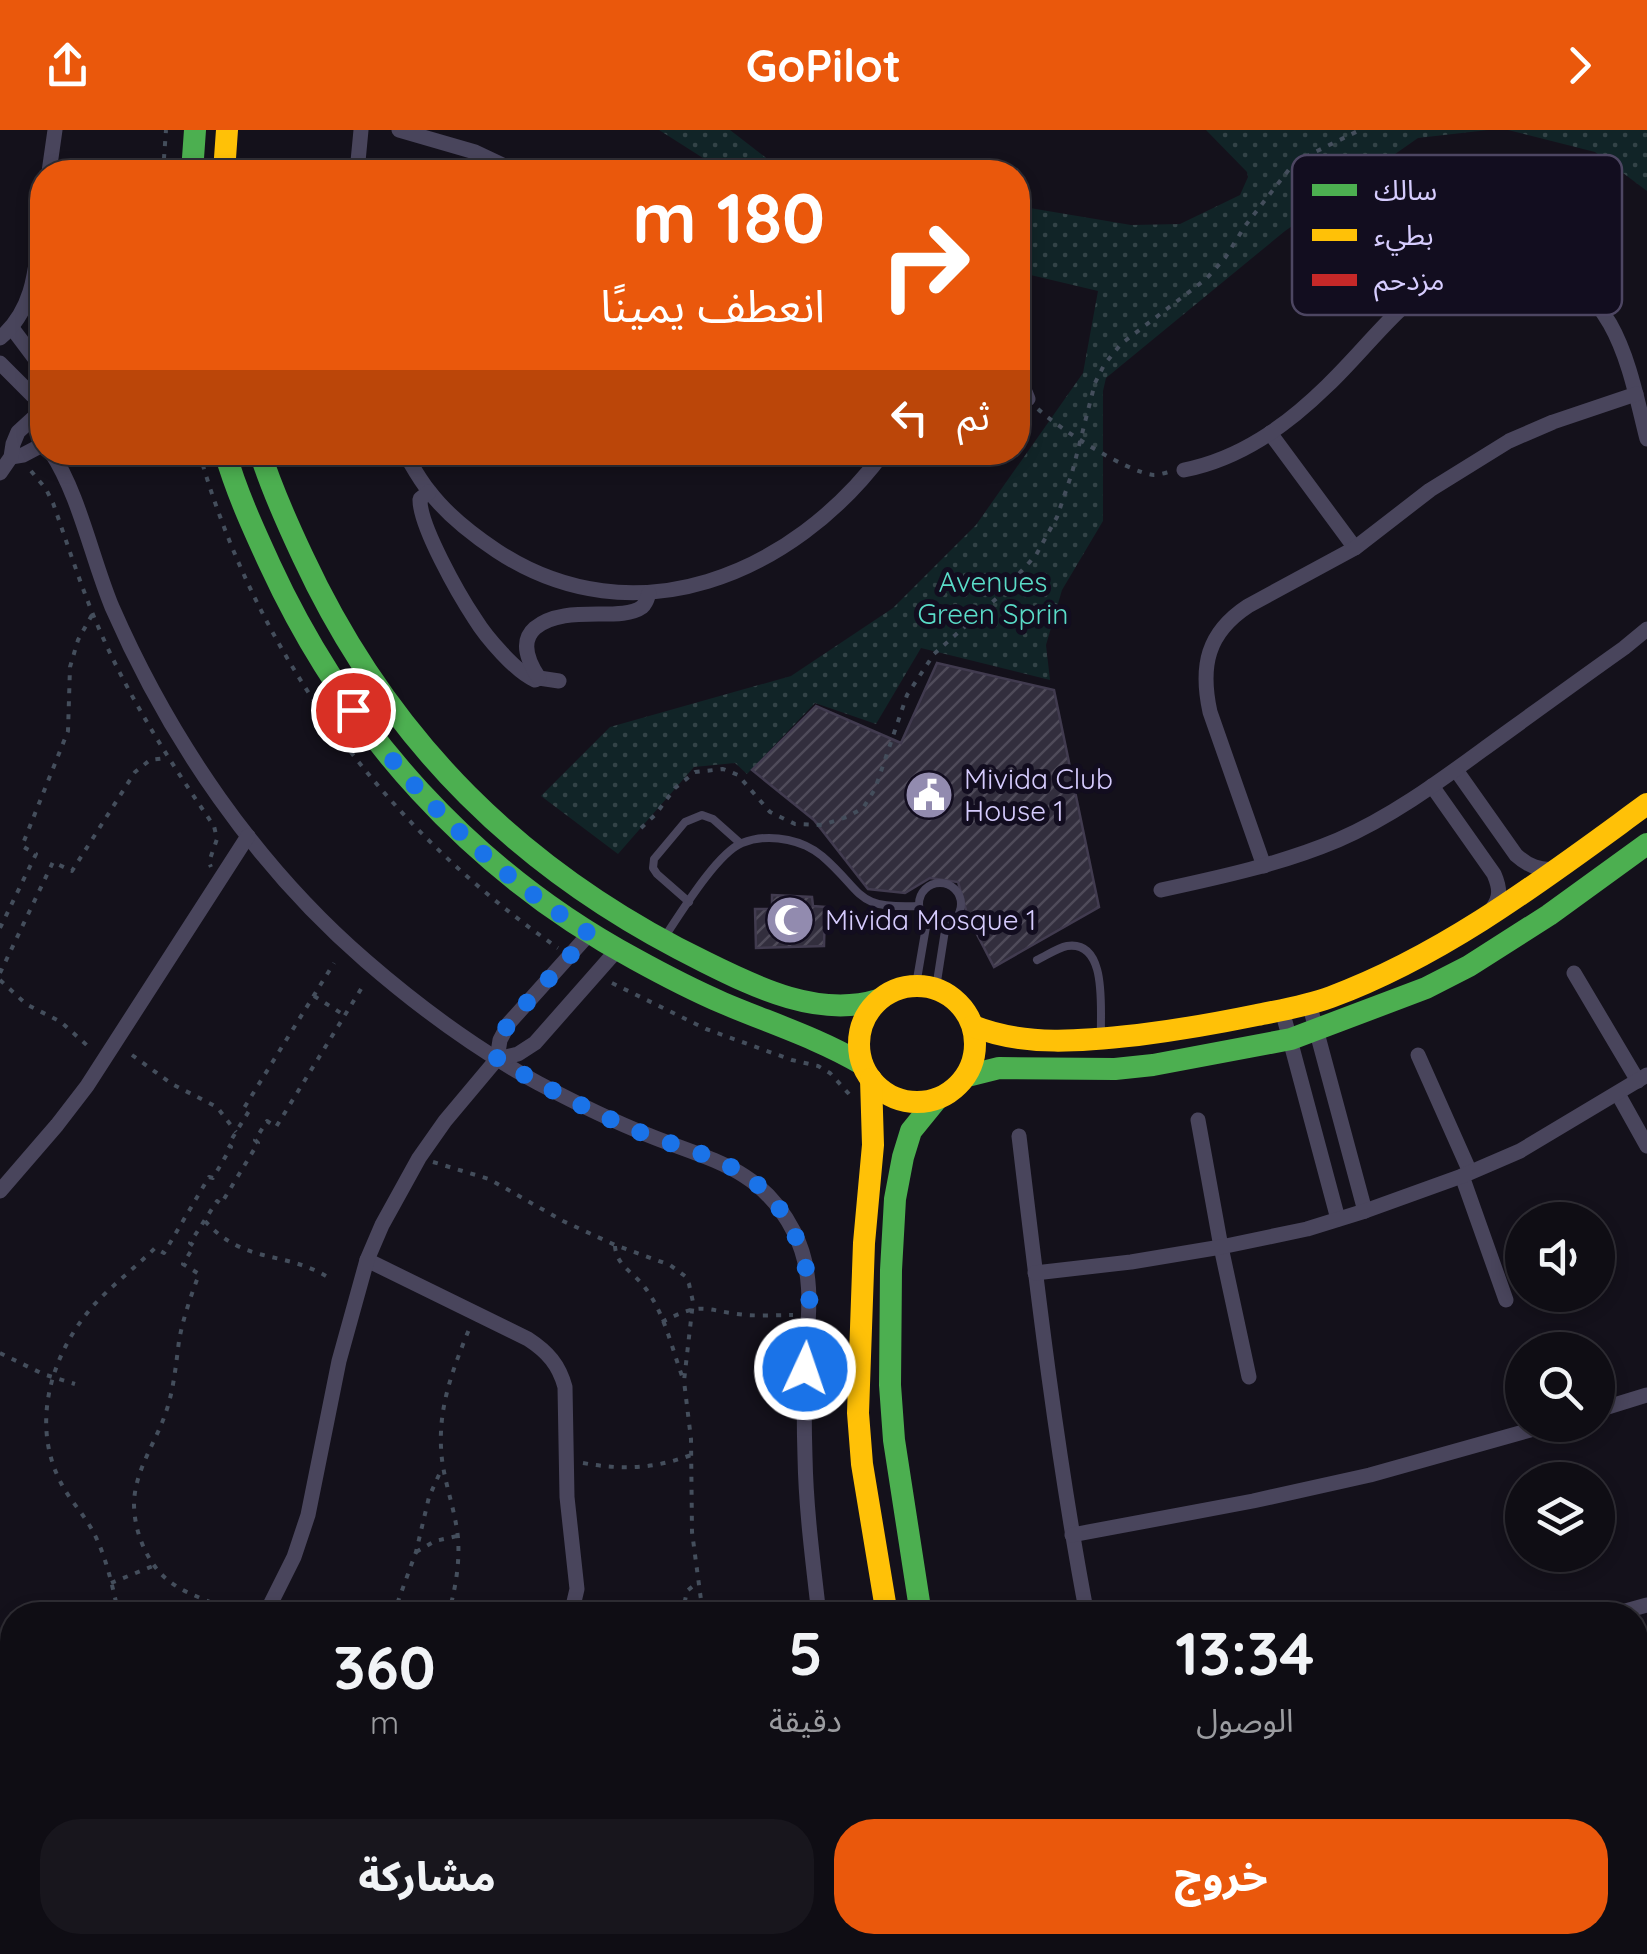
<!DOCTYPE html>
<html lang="ar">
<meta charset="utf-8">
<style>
:root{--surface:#0f0d14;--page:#18161d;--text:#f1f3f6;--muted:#9b9ca0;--line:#2f2d34;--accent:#ea580c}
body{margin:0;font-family:Quicksand,"Noto Sans Arabic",sans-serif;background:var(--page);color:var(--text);direction:rtl;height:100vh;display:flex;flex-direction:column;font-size:38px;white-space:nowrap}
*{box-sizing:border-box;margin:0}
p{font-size:32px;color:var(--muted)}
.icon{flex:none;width:55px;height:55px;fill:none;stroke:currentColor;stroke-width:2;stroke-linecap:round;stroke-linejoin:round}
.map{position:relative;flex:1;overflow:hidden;direction:ltr}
.drawer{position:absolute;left:0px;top:1472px;width:1648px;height:352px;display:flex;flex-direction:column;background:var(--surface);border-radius:40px 40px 0 0;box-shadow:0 5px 15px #0003,0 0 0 2px var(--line);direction:rtl}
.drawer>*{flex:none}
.guide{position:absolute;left:30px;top:30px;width:1000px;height:305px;border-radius:40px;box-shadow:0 5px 15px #0003,0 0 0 2px var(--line);direction:rtl;background:#ea580c;color:#fff;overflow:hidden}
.buttons{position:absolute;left:1505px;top:1072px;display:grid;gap:20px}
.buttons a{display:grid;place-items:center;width:110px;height:110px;border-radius:50%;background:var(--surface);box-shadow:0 5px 15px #0003,0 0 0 2px var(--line);font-size:50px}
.pin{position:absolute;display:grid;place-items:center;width:85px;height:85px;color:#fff;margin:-42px;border:5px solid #fff;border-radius:50%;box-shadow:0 2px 10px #0007}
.me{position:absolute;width:110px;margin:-55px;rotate:3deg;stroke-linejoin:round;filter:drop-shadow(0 0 8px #0008)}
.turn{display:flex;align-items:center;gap:35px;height:210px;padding:0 40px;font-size:45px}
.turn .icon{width:130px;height:130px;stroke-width:2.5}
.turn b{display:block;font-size:70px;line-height:85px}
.then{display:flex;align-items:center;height:95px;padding:0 40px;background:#0003;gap:20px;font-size:38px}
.eta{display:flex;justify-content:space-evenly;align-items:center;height:170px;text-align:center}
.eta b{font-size:60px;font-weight:800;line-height:70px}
.cta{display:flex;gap:20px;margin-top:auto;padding:20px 40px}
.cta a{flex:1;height:115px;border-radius:40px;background:var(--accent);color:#fff;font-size:40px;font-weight:800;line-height:115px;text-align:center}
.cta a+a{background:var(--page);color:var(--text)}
header{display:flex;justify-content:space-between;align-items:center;height:130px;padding:0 40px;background:var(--accent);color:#fff;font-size:45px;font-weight:800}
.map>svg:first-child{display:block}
</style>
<header><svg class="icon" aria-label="forward" viewBox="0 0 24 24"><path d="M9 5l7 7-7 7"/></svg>GoPilot<svg class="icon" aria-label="share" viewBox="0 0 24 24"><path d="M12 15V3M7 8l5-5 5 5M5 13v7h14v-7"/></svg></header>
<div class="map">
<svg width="1647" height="1824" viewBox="0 0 1647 1824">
<defs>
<pattern id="park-dots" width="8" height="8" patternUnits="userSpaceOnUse" patternTransform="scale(2.5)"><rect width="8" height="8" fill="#112427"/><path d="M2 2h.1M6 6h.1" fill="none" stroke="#334347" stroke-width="1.8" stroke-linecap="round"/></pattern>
<pattern id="building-hatch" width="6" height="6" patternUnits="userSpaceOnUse" patternTransform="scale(2.5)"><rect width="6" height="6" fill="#322e3d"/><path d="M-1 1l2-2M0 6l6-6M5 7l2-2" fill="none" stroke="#4f4b5a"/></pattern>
</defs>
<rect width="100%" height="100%" fill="#14111b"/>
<g fill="url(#park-dots)">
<path d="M659 0H730L778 37 814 42H725Z"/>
<path d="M1206 0H1488L1418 8 1285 101 1106 248 1103 261V391L1062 460 1046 515 1050 550 921 518 876 594 815 573 747 644 735 633 694 637 618 724 541 666 610 597 791 546 893 478 976 395 1083 243 1098 161 1018 142V76L1131 95 1180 94 1240 65 1248 47 1247 42Z"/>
<path d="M1508 0H1647V61L1595 22Z"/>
</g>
<g fill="url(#building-hatch)" stroke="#413b4f" stroke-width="2.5">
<path d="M937 533 1054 560 1099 777 994 837 968 787 958 752 930 748 905 763 868 759 814 690 752 640 816 576 901 613Z"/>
<path d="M772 765 812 767 813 776 825 777 824 816 756 818 755 779H772Z"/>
</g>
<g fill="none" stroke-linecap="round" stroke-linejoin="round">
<g stroke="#444e5c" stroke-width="4" stroke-dasharray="5 8" stroke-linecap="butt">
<path d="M163 42 166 0"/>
<path d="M1038 279C1058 298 1126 342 1154 345 1158 345 1165 343 1169 342"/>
<path d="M199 322C257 526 385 698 558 818"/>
<path d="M31 341 46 359 53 373C66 410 78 447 92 482 123 559 168 629 214 696L217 709 209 732 211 737"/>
<path d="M641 698 655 685 675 658 695 642 723 639 738 645 770 682 795 694 822 695 847 687 863 678 875 659 907 565 934 524 998 467 1036 425 1057 387 1072 343 1095 253 1104 235 1121 214 1206 149 1225 128 1245 96 1291 37 1309 25 1360 0"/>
<path d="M0 798 36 724 22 716 68 601 70 537 78 510 93 483"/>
<path d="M0 843 53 732 72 741 135 642 150 630 166 628"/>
<path d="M0 850 26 874 61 892 90 918"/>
<path d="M612 853 706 899 792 930 818 936 830 943 849 964"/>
<path d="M314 866 344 885"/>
<path d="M132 925 172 954 217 977 236 1002"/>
<path d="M433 1032 489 1049 563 1091 615 1115 670 1135 685 1146 689 1154 693 1172 684 1251 691 1309 692 1402 703 1485"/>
<path d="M205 1091C246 1136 284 1119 331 1149"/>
<path d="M615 1116C616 1136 635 1143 646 1159 664 1183 672 1218 682 1246"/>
<path d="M662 1192C704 1170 704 1181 746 1185 761 1186 778 1185 793 1185"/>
<path d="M0 1223 43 1244 75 1254"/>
<path d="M583 1333C621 1340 654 1339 691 1325"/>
<path d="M416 1422 435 1411 457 1406"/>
<path d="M111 1453 153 1436"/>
<path d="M119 1485C112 1455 106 1424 91 1398 82 1382 69 1369 61 1353 30 1294 51 1224 93 1176 112 1155 135 1138 155 1118L164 1123 209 1047 213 1048 231 1017 228 1015 249 981 244 978 334 833"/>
<path d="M234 1485C208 1467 177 1465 156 1438 142 1420 134 1396 134 1373 135 1339 157 1311 167 1279 174 1257 176 1234 179 1211 183 1188 191 1166 199 1144L183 1134 194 1116 190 1113 217 1071 221 1074 258 1013 255 1010 267 991 276 997 361 859"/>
<path d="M393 1485 416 1422 429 1367 442 1338"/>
<path d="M448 1485C455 1461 460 1434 458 1408 455 1377 442 1348 441 1317 439 1274 454 1236 470 1197"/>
<path d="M682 1485 687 1461 698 1452"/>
<path d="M0 1720 12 1718"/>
</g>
<g stroke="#49455c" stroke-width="8">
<circle cx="940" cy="774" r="21"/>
<path d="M689 772 657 744 653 738 654 729 685 692 702 685 713 689 740 713"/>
<path d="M664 808C680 784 717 723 742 713 757 707 774 707 788 710 802 713 811 717 822 726 865 763 853 779 919 776"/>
<path d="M1037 830C1046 826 1057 818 1067 816 1108 810 1100 879 1101 903"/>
<path d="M916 855 927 791"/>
<path d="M936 858 946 794"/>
</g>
<g stroke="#49455c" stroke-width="15">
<path d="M399 0 475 22 517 42"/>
<path d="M49 42 55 0"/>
<path d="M357 42 361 0"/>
<path d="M12 198 42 238"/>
<path d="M0 208C37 177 36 131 42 86"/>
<path d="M0 233 32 265 42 270"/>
<path d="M1018 254 1023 257 1028 269"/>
<path d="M1270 303 1355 418"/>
<path d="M51 322C79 364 92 429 112 477 170 610 256 736 366 831 419 877 476 919 538 953 574 972 610 990 648 1005 709 1030 761 1037 794 1102 816 1144 808 1191 805 1236 804 1266 804 1296 805 1327 806 1380 813 1432 819 1485"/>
<path d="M404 322C412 335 419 349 429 361 447 385 473 405 497 421 634 511 793 445 884 322"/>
<path d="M11 327 23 325 42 315"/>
<path d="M1184 340C1240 329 1286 296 1327 256 1388 198 1434 114 1532 136 1617 154 1629 238 1647 309"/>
<path d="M0 343 11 327 13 314 18 302 42 280"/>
<path d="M429 362 420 369C419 395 459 465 475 489 486 507 516 542 535 550L539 548 559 551"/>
<path d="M539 548C529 533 519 512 535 498 565 473 620 493 642 477 647 472 647 469 649 463"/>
<path d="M1456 640 1516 725C1528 736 1540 741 1556 739"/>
<path d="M1432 656 1494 744C1500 758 1501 767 1492 779"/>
<path d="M1264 736 1210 582C1200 536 1207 503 1248 476L1355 418 1430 360 1509 311 1553 292 1636 264"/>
<path d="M1161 760C1221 747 1281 734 1338 710 1389 688 1436 654 1481 621 1528 587 1576 552 1624 518L1647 499"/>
<path d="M1574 843 1638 951"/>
<path d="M1309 873 1365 1081"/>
<path d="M1282 880 1338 1089"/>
<path d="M1418 925 1470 1042"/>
<path d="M497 929 518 924 535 913 617 820"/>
<path d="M1618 964 1647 1016"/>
<path d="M1198 990 1221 1117 1249 1247"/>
<path d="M1019 1006C1038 1166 1057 1327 1087 1485"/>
<path d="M1462 1046 1506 1170"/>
<path d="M0 1061 57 995 87 956 248 706"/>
<path d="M367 1130 528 1209C548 1222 559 1235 565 1257L567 1367 577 1459 573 1476 567 1485"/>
<path d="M1035 1143 1131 1132 1221 1117 1307 1099 1365 1081 1462 1046 1520 1021 1647 945"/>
<path d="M1598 1280 1647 1265"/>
<path d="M1072 1405 1253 1371 1370 1345 1548 1295"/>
<path d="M265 1485 294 1427 308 1385 339 1231 367 1130 382 1095 419 1028 445 991 497 929 500 910 509 893 589 804"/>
<path d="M1611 1485 1647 1475"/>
<path d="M0 1644 6 1677"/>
<path d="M1635 1805 1647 1802"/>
<path d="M115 1824 183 1812"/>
<path d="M1558 1824 1603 1812"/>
</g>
<g stroke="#4caf50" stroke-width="22">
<path d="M192 42 195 0"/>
<path d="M225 322C236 361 253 398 270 435 347 602 472 741 635 829 664 845 693 860 723 873 770 893 818 908 862 934"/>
<path d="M260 322C271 358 287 393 303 427 389 612 523 743 705 832 757 858 819 888 878 870"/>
<path d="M967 946 999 938 1115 939 1153 935 1291 909 1426 858 1469 836 1549 785 1647 714"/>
<path d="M921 1485 894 1310 890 1255 891 1140 895 1069 903 1027 911 1001 937 969"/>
<path d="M1635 1595 1647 1592"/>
<path d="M1635 1712 1647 1709"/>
<path d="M926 1824 981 1812"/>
<path d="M1183 1824 1235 1812 1278 1824"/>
<path d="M1374 1824 1419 1812"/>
</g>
<g stroke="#ffc107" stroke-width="22">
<path d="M224 42 227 0"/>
<circle cx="917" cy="914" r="58"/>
<path d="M973 896C1025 917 1083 911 1138 905 1178 900 1218 893 1257 885 1282 880 1307 876 1331 867 1447 824 1548 746 1647 674"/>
<path d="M871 949 873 1015 864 1113 858 1283 862 1334 887 1485"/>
<path d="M1635 1655 1647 1652"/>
<path d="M1635 1758 1647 1755"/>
</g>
<path stroke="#c62828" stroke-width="22" d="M623 1824 684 1812"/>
</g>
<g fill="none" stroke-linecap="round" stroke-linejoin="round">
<path stroke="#1a73e8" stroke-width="18" stroke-dasharray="0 32.4" d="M353 580C421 671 494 743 590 804L509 892 500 910 497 929C546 958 595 984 647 1005 676 1016 706 1023 733 1038 778 1061 807 1113 809 1163 811 1188 807 1214 805 1239"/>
</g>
<defs>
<g id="civic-disc" transform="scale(2.5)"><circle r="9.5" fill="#928baf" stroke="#120d1f"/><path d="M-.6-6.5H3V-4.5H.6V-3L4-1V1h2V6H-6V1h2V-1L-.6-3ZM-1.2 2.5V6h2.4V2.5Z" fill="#fff"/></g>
<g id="mosque-disc" transform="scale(2.5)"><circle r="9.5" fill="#928baf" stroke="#120d1f"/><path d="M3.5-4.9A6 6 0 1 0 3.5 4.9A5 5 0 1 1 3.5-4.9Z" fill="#fff"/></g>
</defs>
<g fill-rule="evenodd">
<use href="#civic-disc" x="929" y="665"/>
<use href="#mosque-disc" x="790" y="790"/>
</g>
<g text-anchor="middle" stroke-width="10" stroke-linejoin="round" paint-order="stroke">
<g font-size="28" fill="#5adcc8" stroke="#120d1f">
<text x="993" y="462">Avenues<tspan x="993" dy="32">Green Sprin</tspan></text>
</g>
<g font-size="28" fill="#d6ccfe" stroke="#120d1f" text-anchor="start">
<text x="964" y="659">Mivida Club<tspan x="964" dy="32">House 1</tspan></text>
<text x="825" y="800">Mivida Mosque 1</text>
</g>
</g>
<rect x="1292" y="25" width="330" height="160" rx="15" fill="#120d1f" stroke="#4d4662" stroke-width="2.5"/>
<rect x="1312" y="54" width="45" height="12" fill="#4caf50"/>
<rect x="1312" y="99" width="45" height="12" fill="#ffc107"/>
<rect x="1312" y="144" width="45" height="12" fill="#c62828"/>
<g font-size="28" fill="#d6ccfe">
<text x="1374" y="70">سالك</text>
<text x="1374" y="115">بطيء</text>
<text x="1374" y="160">مزدحم</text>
</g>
</svg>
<div class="buttons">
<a><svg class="icon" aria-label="sound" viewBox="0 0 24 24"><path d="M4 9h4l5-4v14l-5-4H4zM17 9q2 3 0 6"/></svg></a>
<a><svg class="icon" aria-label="search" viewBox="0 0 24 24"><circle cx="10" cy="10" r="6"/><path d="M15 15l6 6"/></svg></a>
<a><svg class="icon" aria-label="layers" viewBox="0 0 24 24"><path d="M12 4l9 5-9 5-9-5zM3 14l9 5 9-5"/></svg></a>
</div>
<div class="pin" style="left:353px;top:580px;background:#d93025"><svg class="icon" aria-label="arrive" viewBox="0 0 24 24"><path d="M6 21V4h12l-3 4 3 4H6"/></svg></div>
<svg class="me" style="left:805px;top:1239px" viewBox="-20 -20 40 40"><circle r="17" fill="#1a73e8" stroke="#fff" stroke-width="3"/><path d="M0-11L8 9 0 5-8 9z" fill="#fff"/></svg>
<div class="guide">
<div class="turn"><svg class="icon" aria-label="right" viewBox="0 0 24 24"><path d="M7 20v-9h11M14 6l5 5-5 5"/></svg><div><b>180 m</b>انعطف يمينًا</div></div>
<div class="then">ثم<svg class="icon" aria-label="left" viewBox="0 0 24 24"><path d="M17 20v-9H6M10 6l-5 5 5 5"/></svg></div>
</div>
<section class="drawer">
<div class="eta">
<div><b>13:34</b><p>الوصول</p></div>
<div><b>5</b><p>دقيقة</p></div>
<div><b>360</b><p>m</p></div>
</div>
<div class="cta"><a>خروج</a><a>مشاركة</a></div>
</section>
</div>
